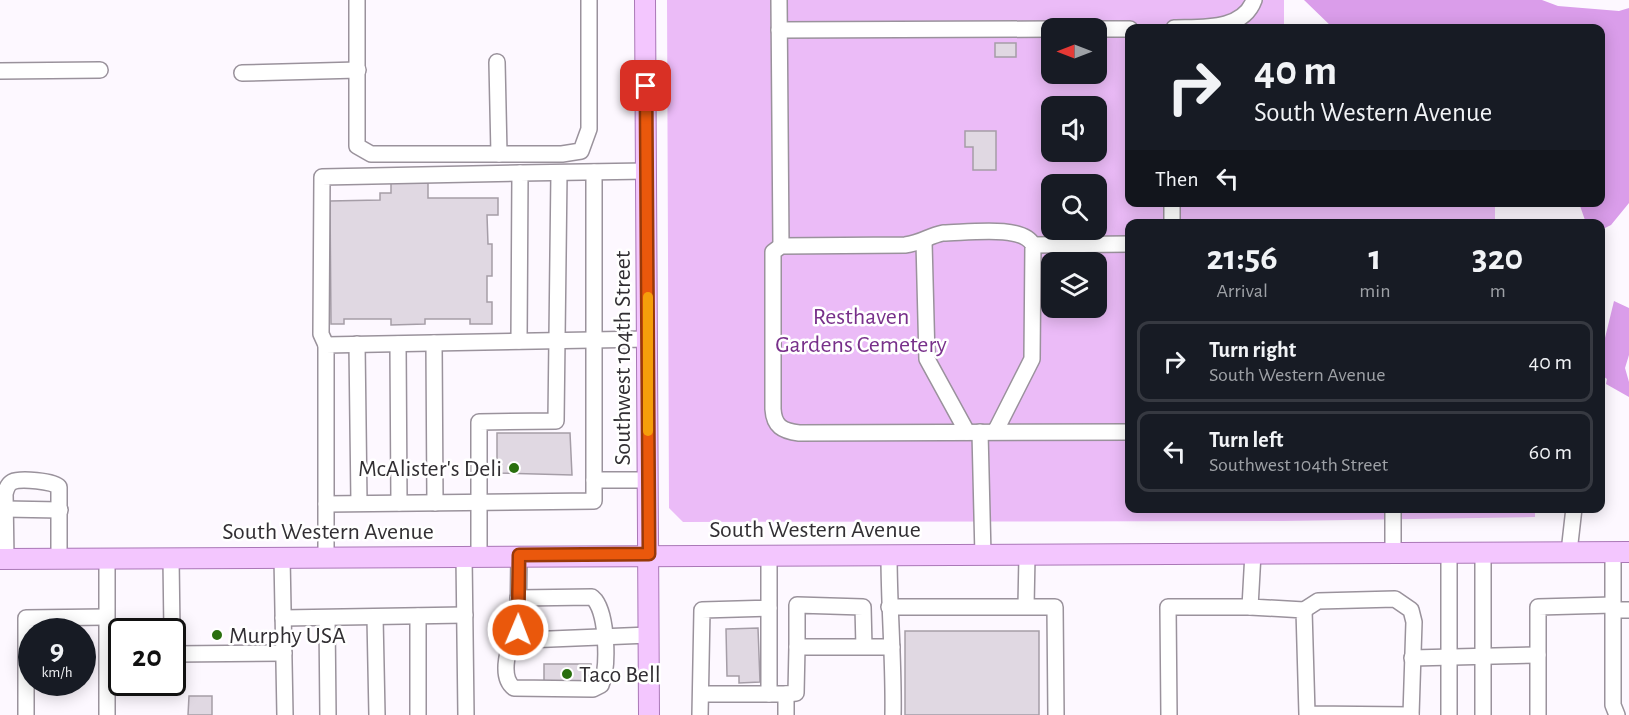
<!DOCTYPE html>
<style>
:root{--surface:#171b24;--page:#242831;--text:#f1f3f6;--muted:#9ea1a6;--line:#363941}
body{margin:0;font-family:"Alegreya Sans",sans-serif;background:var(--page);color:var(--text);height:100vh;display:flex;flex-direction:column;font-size:22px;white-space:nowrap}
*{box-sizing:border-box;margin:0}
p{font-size:20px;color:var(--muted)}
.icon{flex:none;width:33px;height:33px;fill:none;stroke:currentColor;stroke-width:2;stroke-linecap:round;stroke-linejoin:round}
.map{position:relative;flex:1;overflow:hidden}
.sheet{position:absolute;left:1125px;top:219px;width:480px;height:294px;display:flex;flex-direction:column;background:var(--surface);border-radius:12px;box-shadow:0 3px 15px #0003}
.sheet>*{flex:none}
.banner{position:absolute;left:1125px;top:24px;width:480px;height:183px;border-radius:12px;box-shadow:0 3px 15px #0003;background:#171b24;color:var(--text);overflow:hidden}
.needle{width:39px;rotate:270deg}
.controls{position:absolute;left:1041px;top:18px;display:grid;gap:12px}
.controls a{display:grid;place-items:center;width:66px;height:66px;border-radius:12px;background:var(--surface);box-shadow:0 3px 15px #0003;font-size:30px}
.speed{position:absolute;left:18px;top:618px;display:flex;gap:12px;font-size:30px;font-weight:700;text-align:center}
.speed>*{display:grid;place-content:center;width:78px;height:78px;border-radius:50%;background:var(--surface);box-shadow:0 3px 15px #0003;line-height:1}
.speed small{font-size:15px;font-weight:400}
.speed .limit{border:3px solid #111;border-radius:9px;background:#fff;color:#111}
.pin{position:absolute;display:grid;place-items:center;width:51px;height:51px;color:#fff;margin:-26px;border-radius:12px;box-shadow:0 3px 9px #0006}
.me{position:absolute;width:66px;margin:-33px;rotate:1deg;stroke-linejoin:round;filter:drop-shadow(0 0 4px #0008)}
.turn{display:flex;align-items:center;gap:21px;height:126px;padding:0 30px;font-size:27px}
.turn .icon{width:78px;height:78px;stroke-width:2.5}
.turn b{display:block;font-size:42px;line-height:51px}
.then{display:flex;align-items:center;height:57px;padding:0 30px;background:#0003;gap:12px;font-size:22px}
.eta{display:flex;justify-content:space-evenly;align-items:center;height:102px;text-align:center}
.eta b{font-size:36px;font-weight:600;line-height:42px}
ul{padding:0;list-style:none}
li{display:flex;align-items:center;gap:18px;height:81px;margin:0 12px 9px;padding:0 18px;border:3px solid var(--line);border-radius:12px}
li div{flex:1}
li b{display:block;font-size:22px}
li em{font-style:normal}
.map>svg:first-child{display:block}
</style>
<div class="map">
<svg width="1629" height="715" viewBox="0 0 1629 715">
<rect width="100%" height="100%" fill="#fdf8ff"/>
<path fill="#ebbbf7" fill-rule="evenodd" d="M667 0H1284V28H1130V202L1495 203V223L1130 224V508H1535V517L1283 521 683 522 669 508ZM1052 28H1096V74H1052ZM1052 106H1096V152H1052ZM1052 184H1096V230H1052ZM1052 262H1096V308H1052Z"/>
<g fill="#da9dea">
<path d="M1304 0H1542L1558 6 1619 11 1629 8V203L1611 225 1601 230 1600 224 1586 223 1579 203 1600 202V28H1333Z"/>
<path d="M1614 301 1629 308V355L1625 368 1629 382V397L1606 384 1607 379 1603 376 1605 338Z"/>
</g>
<g fill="#e0d8e2" stroke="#a59da7" stroke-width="1.5">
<rect x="995" y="43" width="21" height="14"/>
<path d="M965 131H996V170H973V147H965Z"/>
<path d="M391 183H428V198H498V215H487L488 244H492V276H487V302H492V324H470V319H425V324L391 325V319H344V324H331L330 201 380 200V193H391Z"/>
<path d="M497 433H570L572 475 497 473Z"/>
<path d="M758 628 760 682 739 683V676H727L726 629Z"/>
<rect x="905" y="631" width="134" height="84"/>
<rect x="544" y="664" width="47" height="21"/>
<path d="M189 696H212V715H188Z"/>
</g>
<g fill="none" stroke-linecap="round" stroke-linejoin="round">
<g stroke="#9a929c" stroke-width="18">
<g id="minor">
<path d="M357 0V146L371 154H562L581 151 589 129V0"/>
<path d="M779 0 781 246"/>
<path d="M1174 28C1201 27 1243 31 1254 0"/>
<path d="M1096 29H1130"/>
<path d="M779 30 1052 29"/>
<path d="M497 62 499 154"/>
<path d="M0 71 100 70"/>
<path d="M242 73 358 70"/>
<path d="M594 172V480"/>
<path d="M1172 202V224"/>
<path d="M924 242 927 359 967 432"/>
<path d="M1033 245 1130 244"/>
<path d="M519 341 520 173 647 171"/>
<path d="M434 343 435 503"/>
<path d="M357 344 359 503"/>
<path d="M398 344 399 503"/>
<path d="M326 345 321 334 322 177 520 173"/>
<path d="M980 432 983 556"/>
<path d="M995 432 1032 359 1033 245C1023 224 965 233 943 233 928 236 922 243 905 245L781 246 773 252V409C774 426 782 431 799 433L1130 432"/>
<path d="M326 504 594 501V480H648"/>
<path d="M5 509 60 510"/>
<path d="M1393 552V508"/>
<path d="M1569 552 1574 508"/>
<path d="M1613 552V705L1617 715"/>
<path d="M1253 553 1250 607 1304 610 1307 714 1411 715"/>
<path d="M479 555V422L556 421 559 173"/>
<path d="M519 555 518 630 526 640 649 635"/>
<path d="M889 555C889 609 894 662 893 715"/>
<path d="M464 556 466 715"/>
<path d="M282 557 285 715"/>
<path d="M326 557V345L648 339"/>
<path d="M107 558V715"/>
<path d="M171 558 172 632"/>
<path d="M6 559 5 494C6 490 8 484 12 482 20 478 54 481 59 487V559"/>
<path d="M1026 606 1027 556"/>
<path d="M889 607H1055L1056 715"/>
<path d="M769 608V694H786V715"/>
<path d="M1304 610 1318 601 1395 599 1411 610 1414 622 1411 715"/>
<path d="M1613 610H1629"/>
<path d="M375 617 377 715"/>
<path d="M283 618 465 615"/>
<path d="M327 618 328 715"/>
<path d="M518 630C508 643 499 677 514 688L593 689 601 685C609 667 607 616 595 600L592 597 518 598"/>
<path d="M864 647 863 607 797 605V647H892"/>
<path d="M172 651 173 654 284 653"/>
<path d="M1412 658 1538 655"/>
<path d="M701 694H769"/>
<path d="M786 694 796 693 797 647"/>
<path d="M26 715V618L106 617"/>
<path d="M418 715V616"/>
<path d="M700 715 702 610 769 608V554"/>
<path d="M1169 715 1168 607H1250"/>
<path d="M1449 715V552"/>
<path d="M1483 715V552"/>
<path d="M1538 715V607L1613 605"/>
</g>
</g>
<g stroke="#aa78b7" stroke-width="22">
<g id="major">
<path d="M645 0 649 715"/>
<path d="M0 559 1629 552"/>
</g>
</g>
<use href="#minor" stroke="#fff" stroke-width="15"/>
<use href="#major" stroke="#f3c6fe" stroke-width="20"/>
</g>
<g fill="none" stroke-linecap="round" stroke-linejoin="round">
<g stroke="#983908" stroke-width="15">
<path id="route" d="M518 630 519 555 649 554 646 86"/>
</g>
<use href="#route" stroke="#ea580c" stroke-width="10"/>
<path stroke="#f59e0b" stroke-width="10" d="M648 297V431"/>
</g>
<g fill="#296f0e" stroke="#fff" stroke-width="2">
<circle cx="514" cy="468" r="6"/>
<circle cx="217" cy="635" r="6"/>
<circle cx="567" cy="674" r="6"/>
</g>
<g text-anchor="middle" stroke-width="5" stroke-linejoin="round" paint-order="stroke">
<g font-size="24" fill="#78308a" stroke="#fff">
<text x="861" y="324">Resthaven<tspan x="861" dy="28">Gardens Cemetery</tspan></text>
</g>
<g font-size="24" fill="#322f33" stroke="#fff">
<text transform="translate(622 358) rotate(-90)" y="8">Southwest 104th Street</text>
<text x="815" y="537">South Western Avenue</text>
<text x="328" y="539">South Western Avenue</text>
</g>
<g font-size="24" fill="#322f33" stroke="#fff" text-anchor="start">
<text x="502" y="476" text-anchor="end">McAlister's Deli</text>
<text x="229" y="643">Murphy USA</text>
<text x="579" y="682">Taco Bell</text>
</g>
</g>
</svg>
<div class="controls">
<a><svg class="needle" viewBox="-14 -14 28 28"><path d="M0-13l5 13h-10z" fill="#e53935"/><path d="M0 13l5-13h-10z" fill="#9ea1a6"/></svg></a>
<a><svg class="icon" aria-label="sound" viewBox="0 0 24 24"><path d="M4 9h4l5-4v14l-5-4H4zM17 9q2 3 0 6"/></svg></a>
<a><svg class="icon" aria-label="search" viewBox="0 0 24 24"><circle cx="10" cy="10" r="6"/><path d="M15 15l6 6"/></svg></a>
<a><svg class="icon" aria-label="layers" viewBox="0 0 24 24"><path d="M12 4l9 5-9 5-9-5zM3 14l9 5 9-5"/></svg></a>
</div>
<div class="speed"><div>9<small>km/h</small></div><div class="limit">20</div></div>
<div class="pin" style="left:646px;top:86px;background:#d93025"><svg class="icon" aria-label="arrive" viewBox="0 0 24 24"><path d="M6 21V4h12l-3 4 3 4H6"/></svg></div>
<svg class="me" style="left:518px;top:630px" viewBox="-20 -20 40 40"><circle r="17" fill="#ea580c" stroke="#fff" stroke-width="3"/><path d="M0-11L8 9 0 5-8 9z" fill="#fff"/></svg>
<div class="banner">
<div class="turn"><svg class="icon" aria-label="right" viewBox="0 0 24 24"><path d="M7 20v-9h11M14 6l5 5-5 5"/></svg><div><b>40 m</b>South Western Avenue</div></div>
<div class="then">Then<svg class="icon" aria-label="left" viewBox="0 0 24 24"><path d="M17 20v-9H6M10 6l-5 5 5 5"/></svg></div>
</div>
<section class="sheet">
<div class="eta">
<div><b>21:56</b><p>Arrival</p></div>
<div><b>1</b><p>min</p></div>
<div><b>320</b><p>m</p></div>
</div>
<ul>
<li><svg class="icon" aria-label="right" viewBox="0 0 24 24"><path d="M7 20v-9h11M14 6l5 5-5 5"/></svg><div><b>Turn right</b><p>South Western Avenue</p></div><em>40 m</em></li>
<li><svg class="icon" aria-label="left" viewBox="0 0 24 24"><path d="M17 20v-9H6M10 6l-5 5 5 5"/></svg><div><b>Turn left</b><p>Southwest 104th Street</p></div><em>60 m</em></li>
</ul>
</section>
</div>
